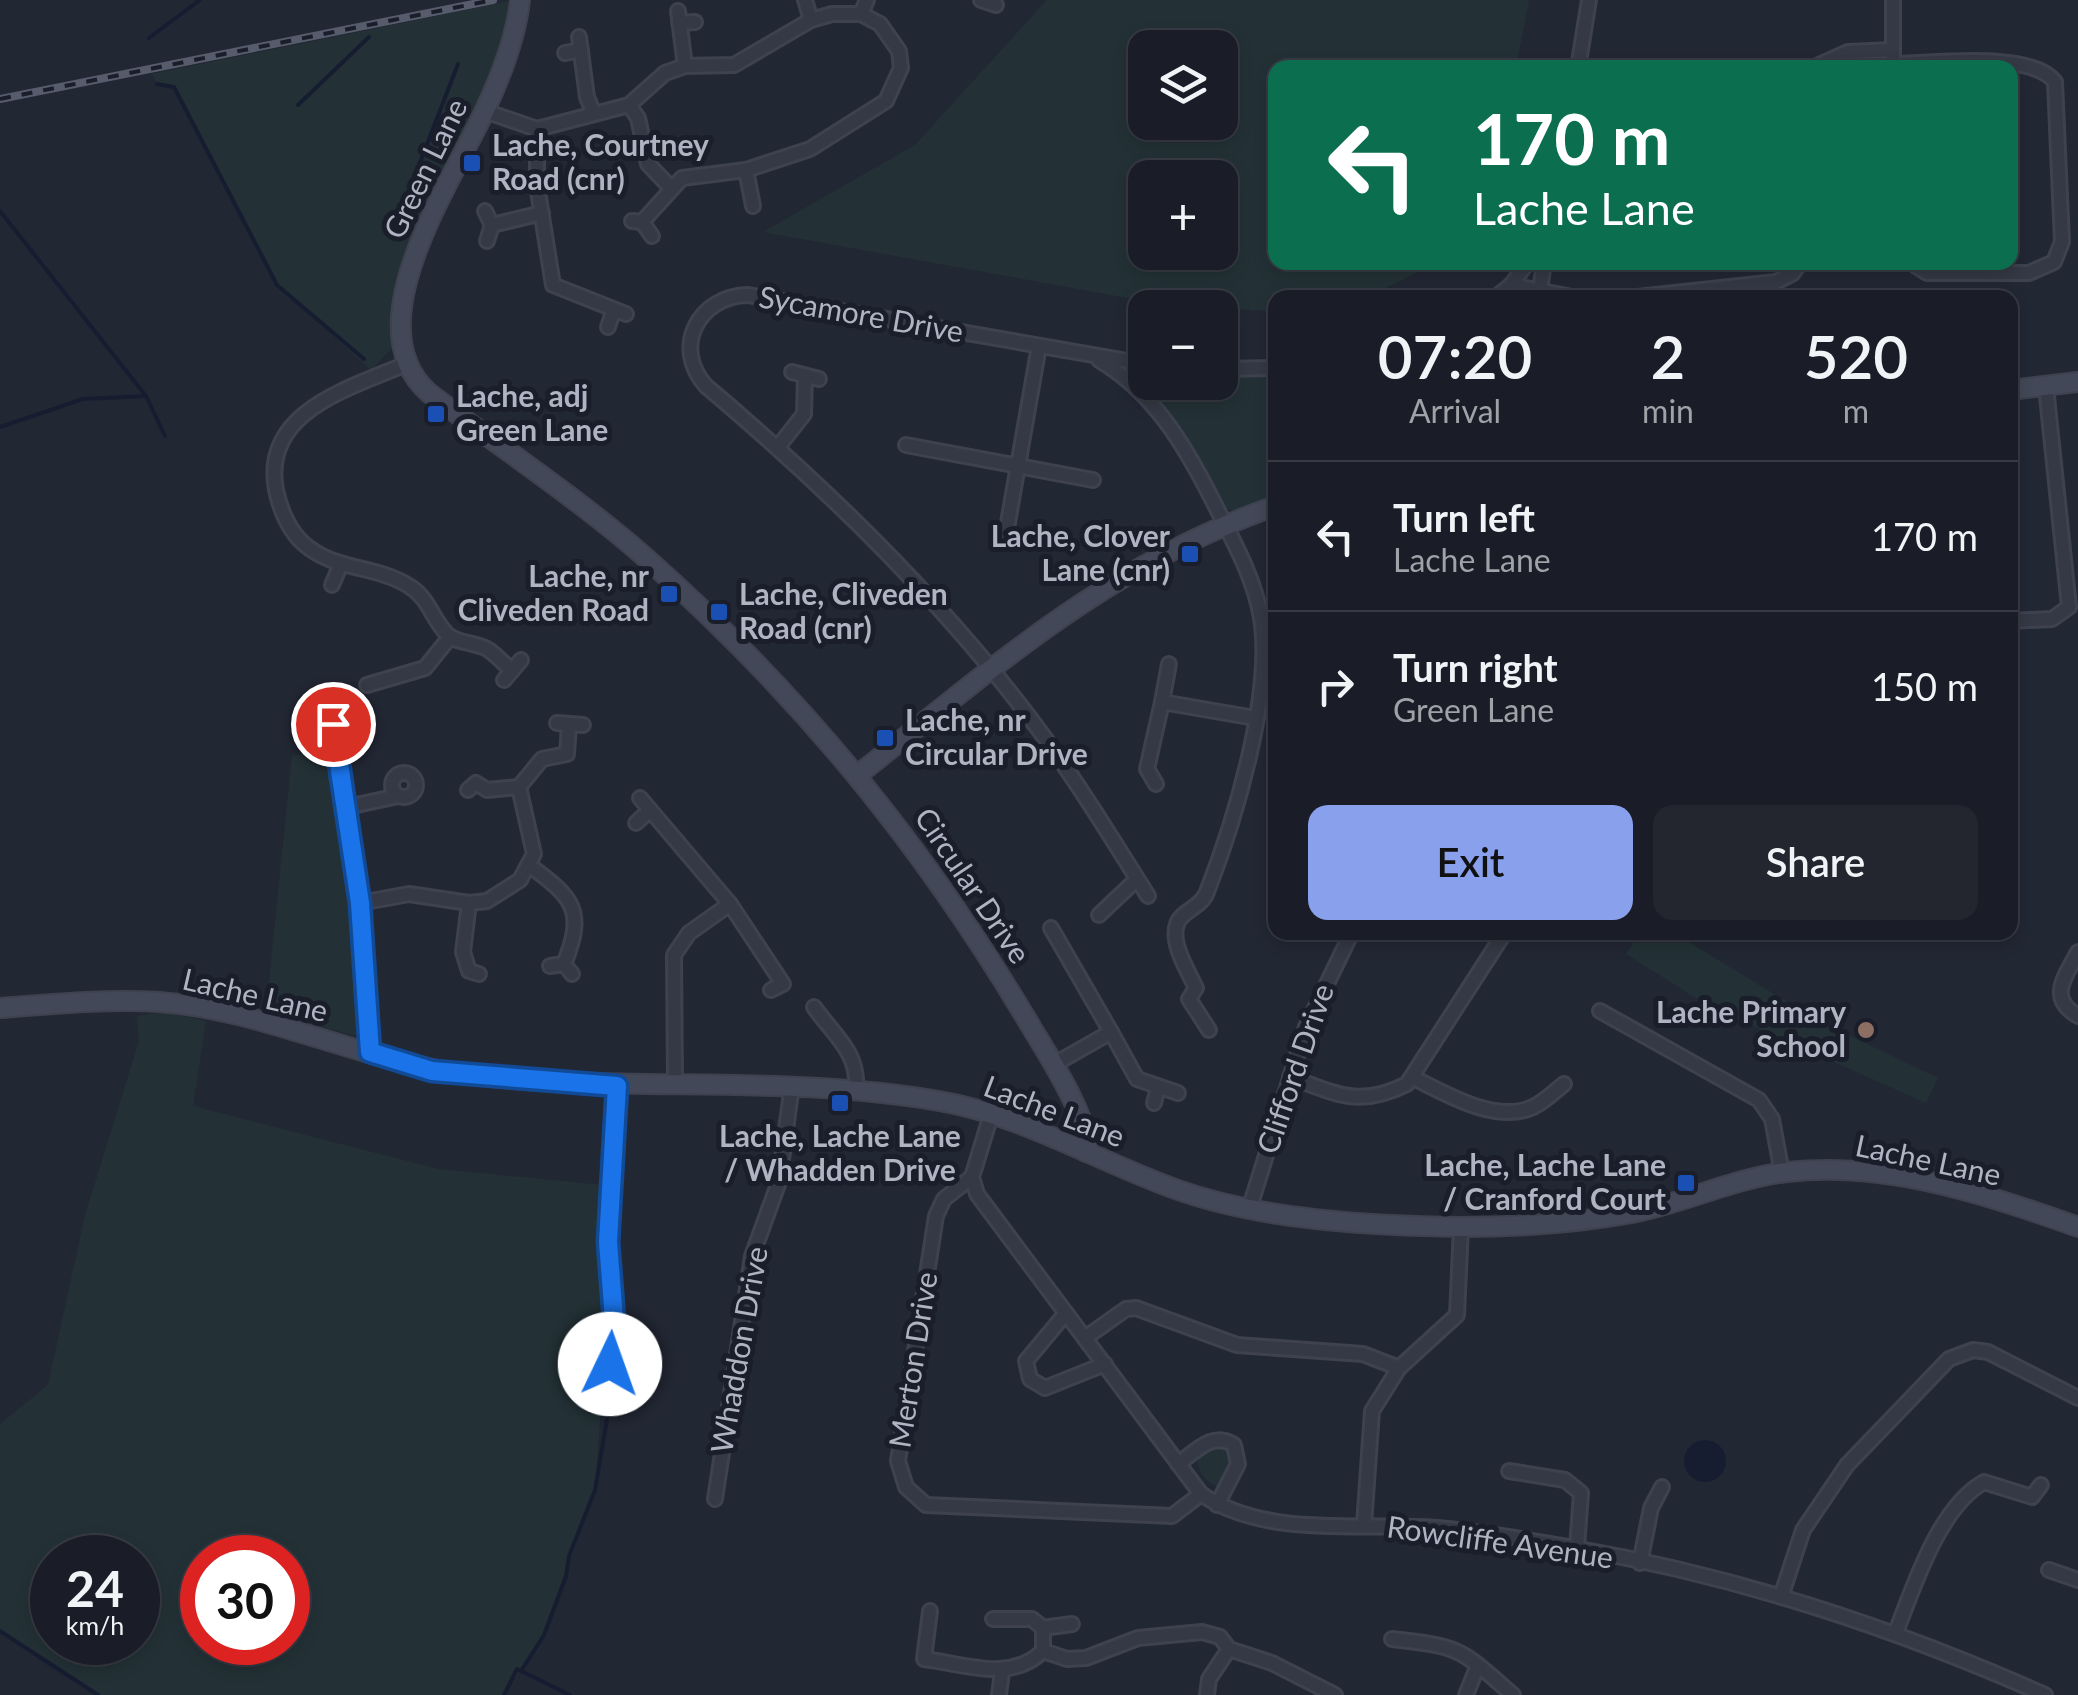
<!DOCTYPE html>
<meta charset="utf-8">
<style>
:root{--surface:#1a1d27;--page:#23262f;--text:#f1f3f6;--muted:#9fa2a7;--line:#383b44;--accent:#89a0ed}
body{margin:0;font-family:Lato,sans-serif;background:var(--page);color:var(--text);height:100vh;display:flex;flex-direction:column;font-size:38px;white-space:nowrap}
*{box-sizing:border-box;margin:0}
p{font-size:32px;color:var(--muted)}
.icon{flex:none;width:55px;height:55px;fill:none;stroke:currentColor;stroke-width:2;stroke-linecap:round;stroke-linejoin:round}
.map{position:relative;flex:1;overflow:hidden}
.drawer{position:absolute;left:1268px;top:290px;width:750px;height:650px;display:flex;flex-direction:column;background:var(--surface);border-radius:20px;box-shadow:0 5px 15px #0003,0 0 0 2px var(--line)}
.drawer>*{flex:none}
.top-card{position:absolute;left:1268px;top:60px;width:750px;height:210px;border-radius:20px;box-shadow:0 5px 15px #0003,0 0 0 2px var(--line);background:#0b6e4f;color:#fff;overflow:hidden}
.tools{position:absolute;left:1128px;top:30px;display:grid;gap:20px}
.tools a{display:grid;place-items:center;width:110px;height:110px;border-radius:20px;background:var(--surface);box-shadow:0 5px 15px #0003,0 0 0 2px var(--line);font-size:50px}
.speed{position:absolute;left:30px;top:1535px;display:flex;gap:20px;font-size:50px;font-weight:700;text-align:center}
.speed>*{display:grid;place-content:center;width:130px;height:130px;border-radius:50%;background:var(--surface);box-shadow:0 5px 15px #0003,0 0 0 2px var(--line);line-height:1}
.speed small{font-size:25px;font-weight:400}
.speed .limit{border:15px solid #d22;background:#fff;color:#111}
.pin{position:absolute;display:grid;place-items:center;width:85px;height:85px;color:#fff;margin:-42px;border:5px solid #fff;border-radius:50%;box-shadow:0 2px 10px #0007}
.me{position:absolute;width:110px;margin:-55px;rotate:3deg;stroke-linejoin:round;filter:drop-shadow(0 0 8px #0008)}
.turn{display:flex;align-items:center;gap:35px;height:210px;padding:0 40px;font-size:45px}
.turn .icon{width:130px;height:130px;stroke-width:2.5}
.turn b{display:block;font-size:70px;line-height:85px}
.eta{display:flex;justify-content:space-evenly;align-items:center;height:170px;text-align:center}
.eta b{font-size:60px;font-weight:600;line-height:70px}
.primary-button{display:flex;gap:20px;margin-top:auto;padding:20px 40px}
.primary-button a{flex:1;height:115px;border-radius:20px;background:var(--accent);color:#111;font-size:40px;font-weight:600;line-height:115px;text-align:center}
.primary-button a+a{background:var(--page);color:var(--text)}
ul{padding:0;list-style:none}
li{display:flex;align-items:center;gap:30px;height:150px;padding:0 40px;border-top:2px solid var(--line)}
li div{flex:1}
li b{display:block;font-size:38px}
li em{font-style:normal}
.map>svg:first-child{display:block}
</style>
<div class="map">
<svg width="2078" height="1695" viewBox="0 0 2078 1695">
<rect width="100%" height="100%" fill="#222734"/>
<g fill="#233136" fill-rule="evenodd">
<path d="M515 0 482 100 409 241 396 299 393 347 371 370 277 285 174 88 157 84 152 74Z"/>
<path d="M1047 0H1529L1516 67 1275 68V262L1437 263 1367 297 1275 298V311L1178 307 763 232 915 145ZM1145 48H1220V122H1145ZM1145 178H1220V252H1145Z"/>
<path d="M1220 374H1275V499L1236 512 1223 507 1156 400 1155 383 1220 382Z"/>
<path d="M327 748C333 787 373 1019 355 1036L266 1011 292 756Z"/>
<path d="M1639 933H1674L1815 1019 1938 1078 1926 1103 1707 1005 1626 954Z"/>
<path d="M165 1012 206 1021 193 1106 438 1169 603 1185 602 1392 595 1490 544 1635 504 1695H98L0 1631V1424L48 1385 85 1215 139 1041 137 1016ZM52 1558H138V1642H52ZM202 1558H288V1642H202Z"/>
<path d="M1224 1442 1235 1457 1221 1487C1203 1483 1199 1471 1196 1455Z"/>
</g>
<circle fill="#171d31" cx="1705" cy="1461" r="21"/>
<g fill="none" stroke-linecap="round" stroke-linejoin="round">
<g stroke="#171d31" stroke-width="4">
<path d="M149 38 200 0"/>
<path d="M157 84 174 87 277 285 364 359"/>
<path d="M298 105 369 37"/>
<path d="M402 209 458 64"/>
<path d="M0 211 146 396"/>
<path d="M0 427 83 399 146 396 165 436"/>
<path d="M0 1631 98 1695"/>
<path d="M521 1671 544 1635 566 1576 569 1556 595 1490 607 1419"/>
<path d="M504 1695 517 1669 570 1695"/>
</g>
<g stroke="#3e424f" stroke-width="18">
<g id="street">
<path d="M805 0 811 20"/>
<path d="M981 0 996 5"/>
<path d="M678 11 685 66"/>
<path d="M861 14 867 0"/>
<path d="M679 23 695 22"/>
<path d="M579 37 587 97 594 114"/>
<path d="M565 53 581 50"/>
<path d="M1893 57V0"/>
<path d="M1893 64C1932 64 2031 50 2055 82L2062 242 2054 262 2029 273H1927L1910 262"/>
<path d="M1817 66 1848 52 1892 50"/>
<path d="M1578 68 1589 0"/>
<path d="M629 105 638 118 648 164 670 187"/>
<path d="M485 111 537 129 629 105 665 73 685 66 734 65 811 20 832 14H861L880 24 899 51 901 68 886 101 810 149 746 170 682 178 642 222"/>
<path d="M537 129V185L553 285 626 314"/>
<path d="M746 170 753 206"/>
<path d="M485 211 492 225"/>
<path d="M632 221 642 222 652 236"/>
<path d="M487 241 492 225 542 213"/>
<path d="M1511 285 1577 298"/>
<path d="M1495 298 1511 285 1528 262"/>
<path d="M1539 298 1544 262"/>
<path d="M1628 298 1776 282 1792 274 1801 262"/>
<path d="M608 327 613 312"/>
<path d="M1099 360C1153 392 1184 444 1212 499 1231 537 1254 576 1261 618 1273 695 1235 820 1207 892 1201 908 1182 910 1177 924 1170 943 1188 971 1196 988L1189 999 1209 1030"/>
<path d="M406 364C351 388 261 411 276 490 280 509 289 531 304 544 335 571 376 565 409 586 429 598 432 619 447 634 457 644 477 642 489 650 497 656 505 664 512 671"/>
<path d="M1145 364 748 295C699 296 671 347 706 386 827 488 945 603 1039 730 1078 783 1113 840 1148 896"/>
<path d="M1220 369 1275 368"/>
<path d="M792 372 819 379"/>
<path d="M906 445 1093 480"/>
<path d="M778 447 804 414 805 376"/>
<path d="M1006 534 1039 346"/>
<path d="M332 585 340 566"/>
<path d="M2010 621 2052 619 2069 607 2046 387"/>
<path d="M504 680 521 660"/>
<path d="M367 685 425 668 450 637"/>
<path d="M1162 702 1169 664"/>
<path d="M557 723 583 725"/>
<path d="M333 724 360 903 370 1052"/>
<circle cx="404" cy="785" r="12"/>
<path d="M1156 784 1147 769 1162 702 1255 718"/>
<path d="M519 787 542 759 567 754 569 725"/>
<path d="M640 798 730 904 783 984 771 990"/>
<path d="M343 808 398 796"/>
<path d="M636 823 650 810"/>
<path d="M530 866C573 897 586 911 564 964"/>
<path d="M360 903 409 894 469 903 487 901 520 880 534 854 519 787 487 790 476 783 468 790"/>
<path d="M469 903 463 952 469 971 479 974"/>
<path d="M1099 915 1137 879"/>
<path d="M1051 928 1111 1032 1053 1065"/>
<path d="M1580 932 1581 933"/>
<path d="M2078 952C2065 977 2047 998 2078 1016"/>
<path d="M550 966 564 964 572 974"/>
<path d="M814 1007C836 1038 859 1052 856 1091"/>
<path d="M1600 1011 1759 1100 1772 1119 1782 1173"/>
<path d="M1111 1032 1137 1079 1178 1093"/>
<path d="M1290 1077C1337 1094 1359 1108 1407 1084L1505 932"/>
<path d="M1414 1078C1446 1094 1496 1124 1533 1107 1544 1102 1554 1092 1564 1084"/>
<path d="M675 1084 674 955 689 933 730 904"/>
<path d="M1154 1103 1158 1088"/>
<path d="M991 1115 972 1177 977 1194 1201 1494C1267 1539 1361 1522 1438 1528 1483 1532 1529 1540 1574 1548 1736 1576 1895 1628 2045 1695"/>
<path d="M972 1177 944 1199 936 1216 898 1461 906 1487 926 1505 1172 1516 1201 1494"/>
<path d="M1249 1210 1306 1027 1352 932"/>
<path d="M1066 1313 1026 1361 1030 1379 1045 1388 1105 1364"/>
<path d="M1085 1338 1126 1309 1136 1308 1237 1345 1363 1354 1399 1368"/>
<path d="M606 1396 615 1333 608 1243 617 1086"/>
<path d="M1178 1464C1196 1451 1213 1431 1234 1445L1238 1464 1217 1505"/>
<path d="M1509 1471 1565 1480 1581 1493 1577 1548"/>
<path d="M715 1499 752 1256 779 1182 792 1085"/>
<path d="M1364 1525 1372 1411 1399 1368 1457 1315 1461 1227"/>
<path d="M1640 1563 1651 1508 1662 1487"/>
<path d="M2049 1570 2078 1580"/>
<path d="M1781 1597 1803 1530 1847 1465 1949 1359 1973 1350 1988 1352 2078 1398"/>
<path d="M930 1611 924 1659C965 1664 1010 1683 1043 1651L1067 1659 1086 1658 1138 1638 1202 1632 1220 1637 1229 1649 1272 1663 1335 1695"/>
<path d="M993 1619H1032L1043 1628V1651"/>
<path d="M1043 1628 1072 1624"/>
<path d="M1896 1632C1914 1586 1939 1507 1984 1482L2032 1497 2041 1485"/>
<path d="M1392 1639C1463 1647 1460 1649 1513 1695"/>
<path d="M999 1695 1002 1672"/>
<path d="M1207 1695 1209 1679 1229 1649"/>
<path d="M1466 1695 1478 1665"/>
</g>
</g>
<g stroke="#3e424f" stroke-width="22">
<g id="secondary">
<path d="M520 0C516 38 501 76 485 110 453 181 352 325 429 393 501 448 579 499 646 558 804 698 926 849 1033 1030 1048 1055 1094 1126 1086 1152"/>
<path d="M2010 390 2078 382"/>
<path d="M859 774C997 665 1106 566 1275 506"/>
<path d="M0 1008C52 1004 107 999 160 1002 266 1010 365 1063 471 1075 626 1093 784 1074 939 1101 1022 1115 1099 1162 1178 1190 1263 1220 1372 1226 1463 1227 1519 1227 1577 1223 1632 1213 1684 1203 1735 1178 1787 1172 1885 1161 1987 1194 2078 1227"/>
</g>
</g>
<use href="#street" stroke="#353945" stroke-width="12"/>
<use href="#secondary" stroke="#434858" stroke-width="18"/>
<g stroke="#575c6c" stroke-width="8">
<path id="rail" d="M0 99 493 0"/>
</g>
<use href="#rail" stroke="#1a1e2a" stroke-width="4" stroke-dasharray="11" stroke-linecap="butt"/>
</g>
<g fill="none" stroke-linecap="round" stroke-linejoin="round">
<g stroke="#114b97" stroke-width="25">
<path id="route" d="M333 724 360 903 370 1052 432 1071 617 1086 608 1242 615 1332 610 1364"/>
</g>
<use href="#route" stroke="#1a73e8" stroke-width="18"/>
</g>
<g fill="#1a4fb4" stroke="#1a1e2a" stroke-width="4">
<rect x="462" y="153" width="20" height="20" rx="5"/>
<rect x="426" y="404" width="20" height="20" rx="5"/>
<rect x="1180" y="544" width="20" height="20" rx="5"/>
<rect x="659" y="584" width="20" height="20" rx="5"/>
<rect x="709" y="602" width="20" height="20" rx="5"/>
<rect x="875" y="728" width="20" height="20" rx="5"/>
<rect x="830" y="1093" width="20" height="20" rx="5"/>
<rect x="1676" y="1173" width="20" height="20" rx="5"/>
</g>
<circle fill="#8d6e63" stroke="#1a1e2a" stroke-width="4" cx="1866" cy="1030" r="10"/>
<g text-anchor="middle" stroke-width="10" stroke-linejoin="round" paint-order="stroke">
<g font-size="30" font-weight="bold" fill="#afb3c2" stroke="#1a1e2a" text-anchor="start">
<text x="492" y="156">Lache, Courtney<tspan x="492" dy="34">Road (cnr)</tspan></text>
<text x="456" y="407">Lache, adj<tspan x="456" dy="34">Green Lane</tspan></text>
<text x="1170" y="547" text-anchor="end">Lache, Clover<tspan x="1170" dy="34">Lane (cnr)</tspan></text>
<text x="649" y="587" text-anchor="end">Lache, nr<tspan x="649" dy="34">Cliveden Road</tspan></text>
<text x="739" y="605">Lache, Cliveden<tspan x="739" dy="34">Road (cnr)</tspan></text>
<text x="905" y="731">Lache, nr<tspan x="905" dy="34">Circular Drive</tspan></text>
<text x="1846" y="1023" text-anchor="end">Lache Primary<tspan x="1846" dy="34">School</tspan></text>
<text x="840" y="1147" text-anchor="middle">Lache, Lache Lane<tspan x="840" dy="34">/ Whadden Drive</tspan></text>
<text x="1666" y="1176" text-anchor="end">Lache, Lache Lane<tspan x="1666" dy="34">/ Cranford Court</tspan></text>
</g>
<g font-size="30" fill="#afb3c2" stroke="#1a1e2a">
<text transform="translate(426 169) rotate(-64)" y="10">Green Lane</text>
<text transform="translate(861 315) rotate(10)" y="10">Sycamore Drive</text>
<text transform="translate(972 886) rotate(56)" y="10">Circular Drive</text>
<text transform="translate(255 996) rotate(13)" y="10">Lache Lane</text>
<text transform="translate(1296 1069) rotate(-71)" y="10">Clifford Drive</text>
<text transform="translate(1054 1112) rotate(21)" y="10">Lache Lane</text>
<text transform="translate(1928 1161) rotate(12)" y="10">Lache Lane</text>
<text transform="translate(740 1350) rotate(-80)" y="10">Whaddon Drive</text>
<text transform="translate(914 1360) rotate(-81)" y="10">Merton Drive</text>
<text transform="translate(1500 1543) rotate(8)" y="10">Rowcliffe Avenue</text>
</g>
</g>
</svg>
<div class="tools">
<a><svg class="icon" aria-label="layers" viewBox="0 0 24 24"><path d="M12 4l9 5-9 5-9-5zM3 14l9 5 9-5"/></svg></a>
<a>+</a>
<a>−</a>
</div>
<div class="speed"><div>24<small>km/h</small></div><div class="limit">30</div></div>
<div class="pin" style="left:333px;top:724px;background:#d93025"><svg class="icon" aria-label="arrive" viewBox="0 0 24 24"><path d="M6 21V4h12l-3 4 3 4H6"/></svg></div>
<svg class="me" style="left:610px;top:1364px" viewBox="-20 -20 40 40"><circle r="19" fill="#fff"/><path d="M0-13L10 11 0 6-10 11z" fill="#1a73e8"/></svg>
<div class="top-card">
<div class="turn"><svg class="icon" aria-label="left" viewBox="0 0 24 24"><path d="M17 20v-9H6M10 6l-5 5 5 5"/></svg><div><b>170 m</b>Lache Lane</div></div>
</div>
<section class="drawer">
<div class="eta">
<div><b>07:20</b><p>Arrival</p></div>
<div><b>2</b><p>min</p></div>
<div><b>520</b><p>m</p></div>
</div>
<ul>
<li><svg class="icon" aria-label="left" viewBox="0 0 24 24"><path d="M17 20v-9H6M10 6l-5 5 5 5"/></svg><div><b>Turn left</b><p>Lache Lane</p></div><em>170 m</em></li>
<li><svg class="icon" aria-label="right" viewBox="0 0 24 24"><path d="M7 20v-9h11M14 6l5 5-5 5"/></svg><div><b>Turn right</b><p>Green Lane</p></div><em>150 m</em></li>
</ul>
<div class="primary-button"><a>Exit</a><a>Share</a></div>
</section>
</div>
